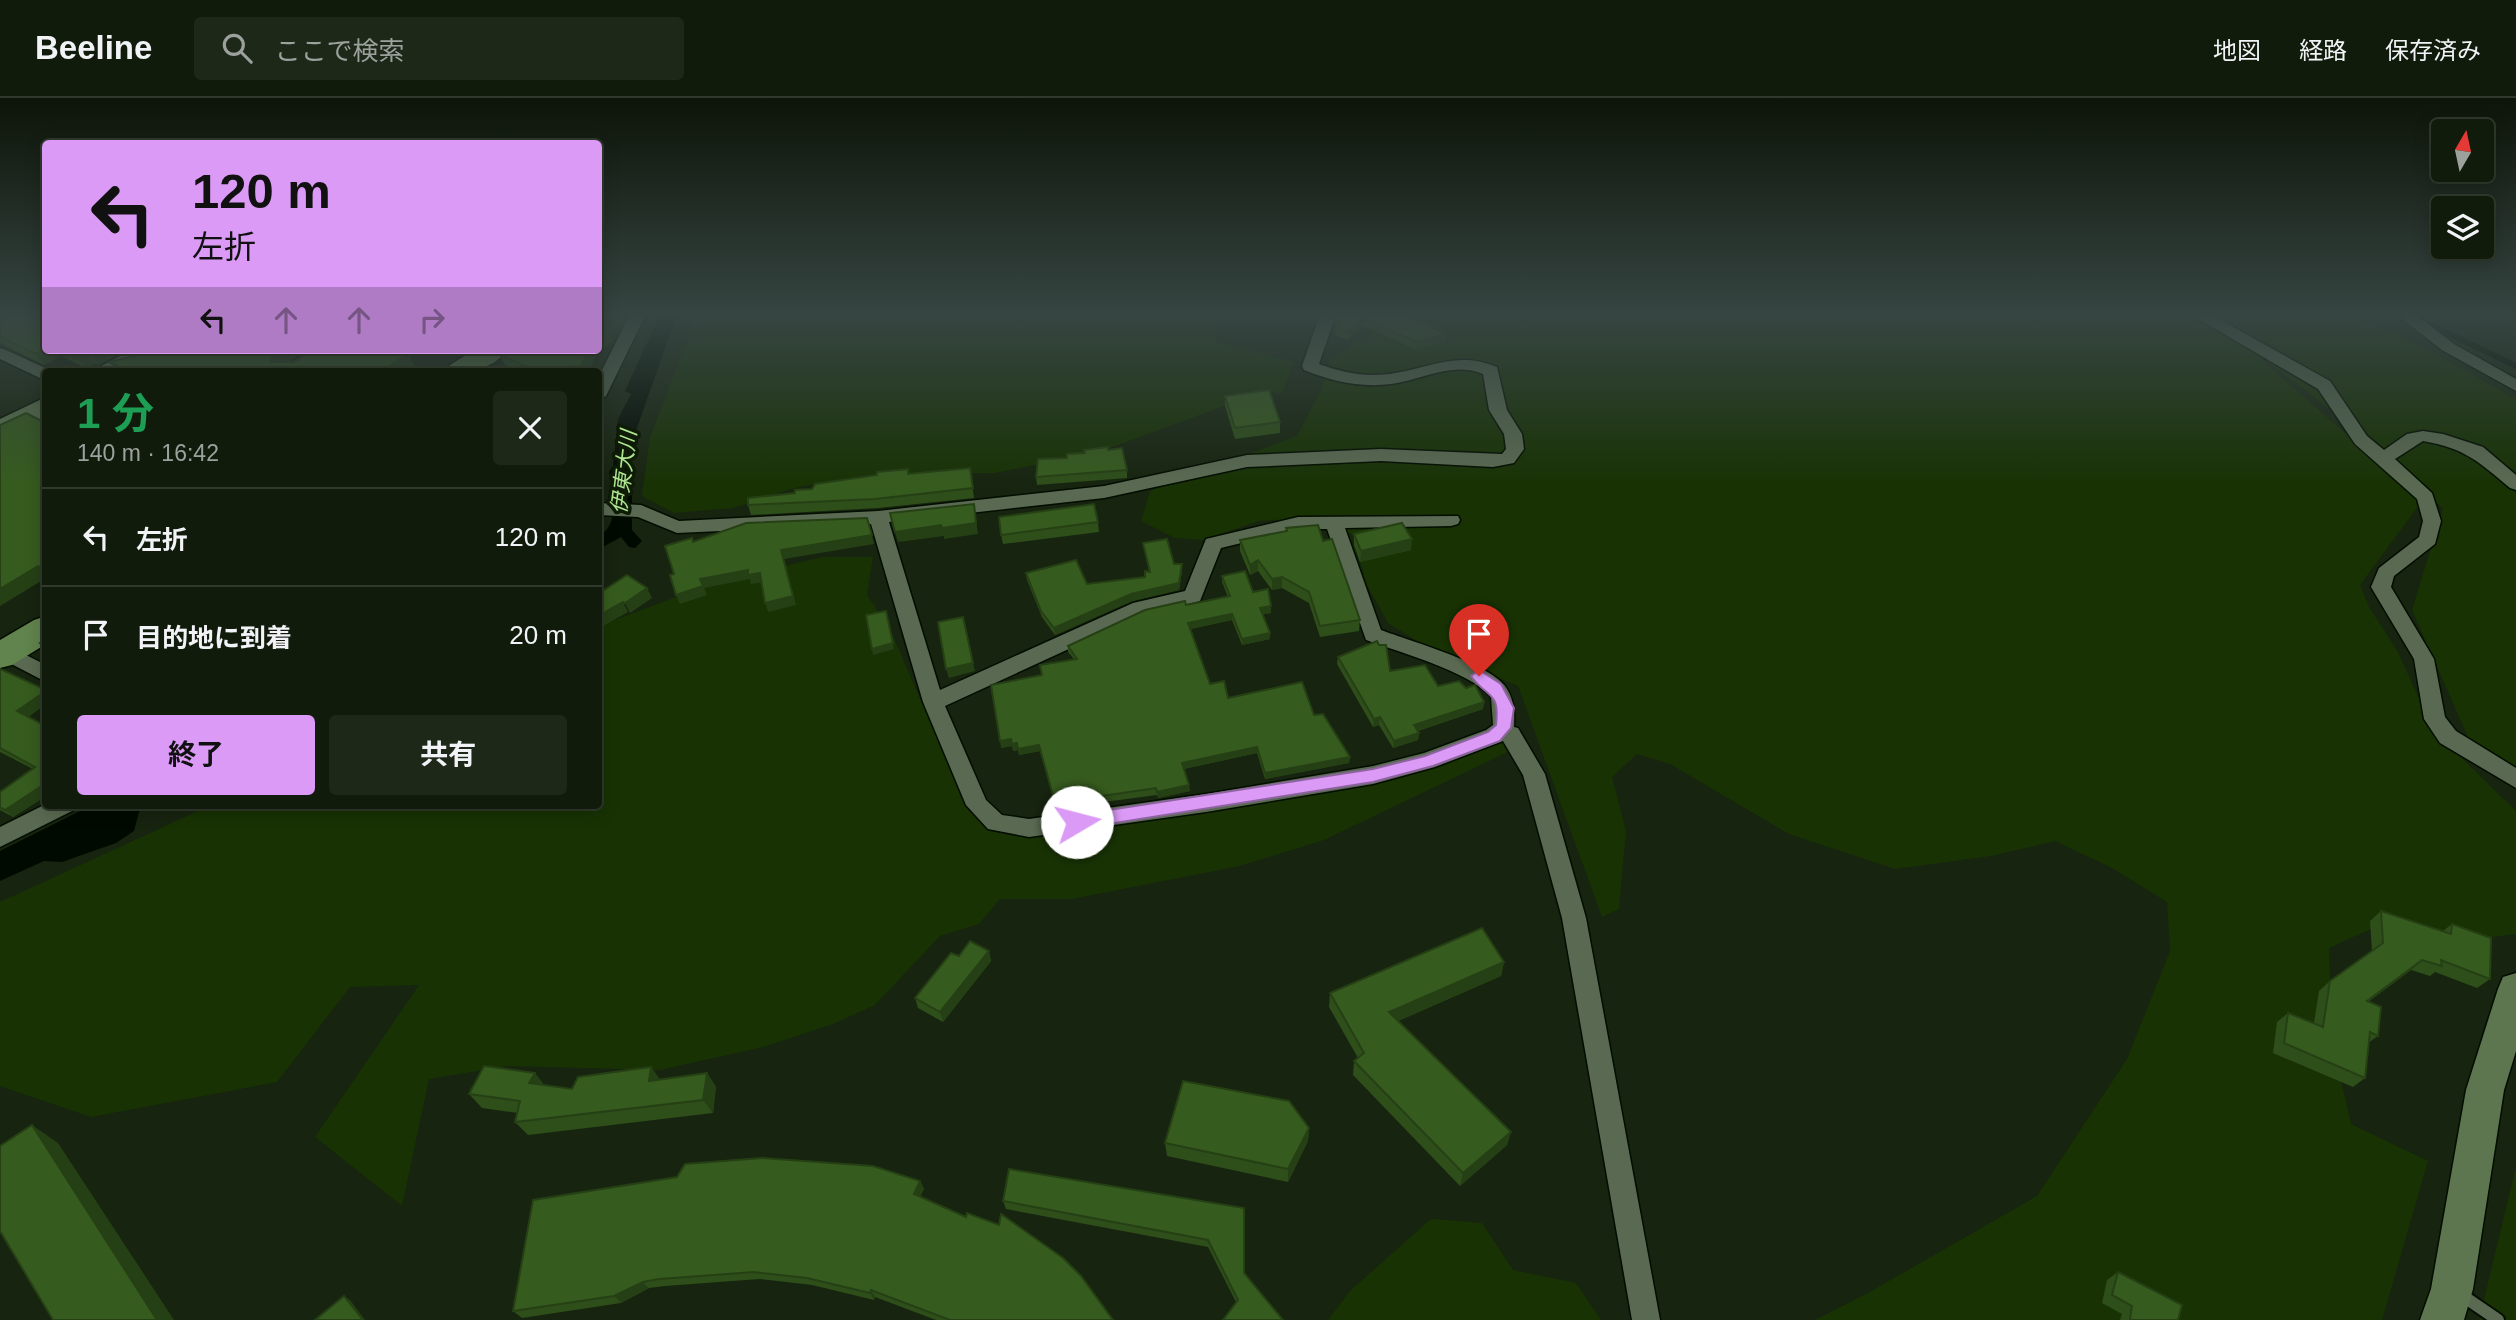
<!DOCTYPE html>
<html lang="ja">
<meta charset="utf-8">
<style>
:root{--surface:#111b0b;--page:#1e2819;--text:#f1f3f6;--muted:#9ca19d;--line:#30392c;--accent:#da9af6}
body{margin:0;font-family:Arial,"Noto Sans JP",sans-serif;background:var(--page);color:var(--text);height:100vh;display:flex;flex-direction:column;font-size:26px;white-space:nowrap}
*{box-sizing:border-box;margin:0}
p{font-size:23px;color:var(--muted)}
.icon{flex:none;width:38px;height:38px;fill:none;stroke:currentColor;stroke-width:2;stroke-linecap:round;stroke-linejoin:round}
.map{position:relative;flex:1;overflow:hidden}
.details{position:absolute;left:42px;top:270px;width:560px;height:441px;display:flex;flex-direction:column;background:var(--surface);border-radius:7px;box-shadow:0 4px 18px #0003,0 0 0 2px var(--line)}
.details>*{flex:none}
.banner{position:absolute;left:42px;top:42px;width:560px;height:214px;border-radius:7px;box-shadow:0 4px 18px #0003,0 0 0 2px var(--line);background:#da9af6;color:#111;overflow:hidden}
.needle{width:46px;rotate:9deg}
.buttons{position:absolute;left:2431px;top:21px;display:grid;gap:14px}
.buttons a{display:grid;place-items:center;width:63px;height:63px;border-radius:7px;background:var(--surface);box-shadow:0 4px 18px #0003,0 0 0 2px var(--line);font-size:35px}
.pin{position:absolute;display:grid;place-items:center;width:60px;height:60px;color:#fff;margin:-72px -30px;border-radius:50% 50% 50% 0;rotate:-45deg;box-shadow:0 0 7px #0007}
.pin .icon{rotate:45deg}
.me{position:absolute;width:77px;margin:-38px;rotate:82deg;stroke-linejoin:round;filter:drop-shadow(0 0 5px #0008)}
.turn{display:flex;align-items:center;gap:24px;height:147px;padding:0 35px;font-size:32px}
.turn .icon{width:91px;height:91px;stroke-width:2.5}
.turn b{display:block;font-size:49px;line-height:60px}
.lanes{display:flex;align-items:center;height:66px;padding:0 35px;background:#0003;justify-content:center;gap:35px;direction:ltr}
.lanes .off{opacity:.35}
.round{display:grid;place-items:center;flex:none;width:74px;height:74px;border-radius:7px;background:var(--page)}
.headline{display:flex;align-items:center;justify-content:space-between;height:119px;padding:0 35px}
h1{font-size:42px;font-weight:700;line-height:52px;color:#1e9e55}
.button{display:flex;gap:14px;margin-top:auto;padding:14px 35px}
.button a{flex:1;height:80px;border-radius:7px;background:var(--accent);color:#111;font-size:28px;font-weight:700;line-height:80px;text-align:center}
.button a+a{background:var(--page);color:var(--text)}
ul{padding:0;list-style:none}
li{display:flex;align-items:center;gap:21px;height:98px;padding:0 35px;border-top:2px solid var(--line)}
li div{flex:1}
li b{display:block;font-size:26px}
li em{font-style:normal}
header{display:flex;align-items:center;gap:42px;box-sizing:border-box;height:98px;padding:0 35px;background:var(--surface);border-bottom:2px solid var(--line)}
header strong{font-size:33px}
nav{display:flex;gap:38px;margin-inline-start:auto;font-size:24px}
.search{width:490px;height:63px;background:var(--page);display:flex;align-items:center;gap:18px;box-sizing:border-box;padding:0 24px;border-radius:7px;color:var(--muted);font-size:26px}
.map>svg:first-child{display:block}
</style>
<header>
<strong>Beeline</strong>
<div class="search"><svg class="icon" aria-label="search" viewBox="0 0 24 24"><circle cx="10" cy="10" r="6"/><path d="M15 15l6 6"/></svg>ここで検索</div>
<nav><a>地図</a><a>経路</a><a>保存済み</a></nav>
</header>
<div class="map">
<svg width="2516" height="1222" viewBox="0 0 2516 1222">
<rect width="100%" height="100%" fill="#17240f"/>
<g fill="#183204">
<path d="M697 216H1206L1218 244 1294 264 1282 295 1262 294 1096 355 995 375H910L798 389 733 410 674 415 642 398 650 339Z"/>
<path d="M1392 216H2356L2360 223 2398 236 2516 301V686L2471 646 2412 512 2443 411 2371 342 2245 247 2422 403 2360 487 2369 509 2398 554 2433 632 2516 713V836L2476 841 2384 825 2329 850 2330 886 2326 916 2351 1026 2428 1063 2382 1222H1815L1868 1195 2037 1098 2127 961 2170 853 2167 804 2112 770 2055 743 1991 758 1895 771 1789 736 1670 666 1637 656 1612 679 1626 733 1619 811 1602 819 1518 588 1432 552 1388 525 1367 487 1352 436 1311 420 1259 423 1203 442 1175 440 1141 423 1150 393 1297 338 1321 292 1329 263Z"/>
<path d="M822 459H873L867 497 890 531 968 712 990 733 1027 739 1383 683 1500 643 1512 652 1324 742 1240 768 1072 801H1000L979 826 940 838 875 907 833 926 763 949 660 972 507 968 429 981 402 1108 315 1039 419 887 350 889 277 984 91 1019 0 988V804L211 707 274 709 278 707H598L599 528 716 484Z"/>
<path d="M2516 1069V1222H2479Z"/>
<path d="M1431 1121 1482 1125 1513 1172 1576 1185 1601 1222H1328L1350 1193Z"/>
</g>
<g fill="#000a00">
<path d="M660 216H677L632 344V432L642 443 635 450 629 449 621 439 599 451V437C620 429 613 392 609 374L613 368 618 321 631 296 625 293Z"/>
<path d="M92 707H147L139 714 134 733 116 745 62 764 44 763 0 783V753Z"/>
</g>
<g fill="none" stroke-linecap="round" stroke-linejoin="round">
<path stroke="#000a00" stroke-width="6" d="M2419 221 2516 268"/>
<g stroke="#030d00" stroke-width="16">
<path id="lane" d="M2460 1196 2498 1222"/>
</g>
<g stroke="#030d00" stroke-width="3">
<g id="street">
<path d="M630 216H646L606 298 598 303V280Z"/>
<path d="M1320 216H1336L1319 266C1343 275 1369 280 1395 275 1433 269 1457 253 1497 269L1507 312 1522 336 1524 351 1514 365 1493 369 1381 363 1247 369 1104 400 889 424 940 592 1133 505 1185 493 1206 441 1298 419 1458 418 1460 422 1458 426 1451 428 1345 430 1381 532C1410 543 1488 565 1505 588 1514 600 1515 614 1514 629L1518 630 1545 676 1586 820 1660 1222H1632L1562 820 1523 677 1503 643 1435 669 1373 686 1206 714 1029 739 988 731 966 707 923 604 871 426 677 435 638 419 598 417V405L641 407 679 423 878 413 1104 388 1247 357 1381 351 1502 356 1506 351 1504 336 1489 312 1483 276C1453 263 1422 282 1391 286 1361 290 1331 283 1304 272L1302 268ZM1298 431H1327L1366 542C1398 554 1469 573 1491 599L1493 627 1486 632 1424 655 1373 668 1206 696 1029 721 1002 717 986 702 945 608 1145 516 1200 503 1221 450Z"/>
<path d="M2190 216H2210L2330 283 2367 338 2384 352 2407 336 2423 333 2443 336 2483 349 2516 377V392L2510 390C2479 364 2465 350 2423 343L2395 361 2432 395 2441 423 2435 446 2394 478 2391 489 2434 561 2445 619 2456 633 2516 670V690L2440 645 2424 621 2414 561 2371 489 2379 470 2419 439 2423 423 2417 401 2355 346 2318 291Z"/>
<path d="M2396 216H2415L2454 246 2516 281V293L2442 252Z"/>
<path d="M0 250 6 252 52 273H46V281L40 280 0 261Z"/>
<path d="M0 544 46 567V584L0 560Z"/>
<path d="M46 706 75 707 72 713 0 749V729Z"/>
</g>
</g>
<g stroke="#030d00" stroke-width="3">
<g id="secondary">
<path d="M131 252H161C147 273 120 273 98 273L101 268Z"/>
<path d="M46 299V318L0 340V321Z"/>
<path d="M2516 875V953L2504 992 2473 1191 2464 1222H2420L2431 1191 2466 992 2498 891 2503 879Z"/>
</g>
</g>
<g stroke="#030d00" stroke-width="3">
<g id="primary">
<path d="M474 252H507C492 273 469 273 446 273L450 267Z"/>
<path d="M46 518V546L12 567 0 570V542L34 522Z"/>
</g>
</g>
<use href="#lane" stroke="#5a6a52" stroke-width="12"/>
<use href="#street" fill="#5a6a52" fill-rule="evenodd"/>
<use href="#secondary" fill="#5d764f" fill-rule="evenodd"/>
<use href="#primary" fill="#61834d" fill-rule="evenodd"/>
</g>
<g fill="#2e4e1a">
<path d="M0 216 46 252H126L99 267 95 265 86 270 61 258 44 267 0 245Z"/>
<path d="M598 216H619L622 225 610 236 612 243 596 257 589 273H518L505 267 500 257Z"/>
<path d="M1337 216H1405L1446 236 1445 244 1415 251 1363 228 1348 242 1335 237Z"/>
<path d="M146 252H306L288 264H294L408 256 414 267 404 273H116L109 264 142 256Z"/>
<path d="M1225 298 1280 324V335L1235 341 1225 308Z"/>
<path d="M1108 352 1127 372V380L1037 387 1036 379 1067 360 1085 355Z"/>
<path d="M970 370 974 400 878 410 751 417 748 407 812 391 908 371 909 376Z"/>
<path d="M1098 424 1099 434 1003 446 1001 437Z"/>
<path d="M1286 430 1323 443 1360 522 1359 533 1320 539 1309 505 1282 490 1272 492 1258 473 1250 477 1240 453V442L1286 433Z"/>
<path d="M1354 436 1411 452 1360 464 1354 447Z"/>
<path d="M1143 445 1182 473 1179 492 1132 503 1055 537 1042 519 1027 482 1026 475 1087 486 1145 479 1149 474Z"/>
<path d="M1222 478 1253 494 1271 515 1263 516 1270 535V541L1242 547 1232 522 1191 531 1210 586 1228 600 1314 617 1350 659 1349 665 1265 681 1257 655 1184 671 1190 693 1158 700 1157 697 1089 706 1090 708 1057 714 1040 653 1019 657 1018 652 1013 653 1012 648 1001 650 1041 577 1074 561 1068 554V548L1186 507 1228 499 1222 484Z"/>
<path d="M1338 559 1438 588 1466 590 1484 604 1483 611 1418 633 1419 635 1418 642 1393 650 1379 627 1373 629 1337 566Z"/>
<path d="M0 571 46 606 28 619 46 628V698L13 719 0 712V694L33 671 0 654Z"/>
<path d="M2381 813 2443 833 2452 826 2490 881 2477 890 2435 874 2430 878 2411 872 2368 904 2378 938 2368 945 2365 980 2353 989 2273 955 2277 924 2288 915 2314 925 2319 893 2330 883 2372 854 2370 823Z"/>
<path d="M989 853 991 863 943 924 918 910 915 900 959 858Z"/>
<path d="M1504 864 1501 878 1398 923 1511 1034 1507 1047 1460 1088 1353 977 1354 963 1358 960 1329 909 1330 895Z"/>
<path d="M651 969 660 982 707 975 716 989 713 1015 528 1037 515 1024 518 1015 482 1010 469 996 545 987 572 991Z"/>
<path d="M1309 1030 1308 1043 1288 1084 1167 1058 1165 1045Z"/>
<path d="M920 1083 924 1091 920 1098 1113 1222H936L875 1199 874 1202 812 1187 760 1181 665 1188 649 1190 621 1205 522 1220 513 1213Z"/>
<path d="M1003 1103 1244 1110V1175L1283 1222 1236 1204 1208 1149 1006 1111Z"/>
<path d="M2118 1174 2178 1222H2120L2122 1216 2102 1205 2107 1182Z"/>
</g>
<g fill="#264015">
<path d="M607 216H619L622 225 610 236 612 243 596 257 589 273H583L581 268 589 252H598V240L601 229Z"/>
<path d="M1364 220 1363 228 1348 242 1349 234Z"/>
<path d="M1446 236 1445 244 1415 251 1416 244Z"/>
<path d="M46 251V252H56L61 258 44 267 36 256Z"/>
<path d="M98 252H126L99 267 91 256Z"/>
<path d="M283 252H306L278 271 270 264 271 260Z"/>
<path d="M87 254 95 265 86 270 77 260Z"/>
<path d="M408 256 414 267 404 273H386L385 271Z"/>
<path d="M974 406 978 436 944 441V438L898 444 895 434Z"/>
<path d="M872 437 874 446 784 461 796 507 768 514 765 505 781 452Z"/>
<path d="M1412 441 1411 452 1360 464 1361 453Z"/>
<path d="M1258 462V473L1250 477V467Z"/>
<path d="M1182 466V473L1179 492 1132 503 1055 537 1054 530Z"/>
<path d="M38 468 46 475V480L0 508V491Z"/>
<path d="M748 472 760 475 763 484 751 486 750 481 704 490 707 497 680 506 676 497 700 481Z"/>
<path d="M1282 479V490L1272 492V481Z"/>
<path d="M647 490 652 500 630 515 625 505Z"/>
<path d="M623 504 628 514 598 531V518Z"/>
<path d="M1271 508V515L1260 517V510Z"/>
<path d="M886 513 894 551 873 557 872 551Z"/>
<path d="M1232 516V522L1189 531 1188 525Z"/>
<path d="M965 528 975 573 949 580 946 571Z"/>
<path d="M1270 535V541L1242 547V541Z"/>
<path d="M46 593V606L25 621 17 613Z"/>
<path d="M1484 604 1483 611 1413 634 1414 627Z"/>
<path d="M1380 619 1379 627 1373 629 1374 621Z"/>
<path d="M1419 635 1418 642 1393 650 1394 643Z"/>
<path d="M1011 641 1012 648 1001 650 1000 643Z"/>
<path d="M1017 645 1018 652 1013 653 1012 646Z"/>
<path d="M1039 647 1040 653 1019 657 1018 651Z"/>
<path d="M1257 649V655L1183 671 1182 665Z"/>
<path d="M1350 659 1349 665 1265 681V675Z"/>
<path d="M46 685V698L13 719 5 712Z"/>
<path d="M1189 687 1190 693 1158 700 1157 694Z"/>
<path d="M1089 702 1090 708 1057 714 1056 708Z"/>
<path d="M989 853 991 863 943 924 940 914Z"/>
<path d="M2422 862 2411 872 2355 913 2367 903Z"/>
<path d="M1504 864 1501 878 1387 928 1389 914Z"/>
<path d="M651 969 661 983H649Z"/>
<path d="M535 975 546 989 529 985Z"/>
<path d="M707 975 716 989 713 1015 703 1002Z"/>
<path d="M32 1027 58 1045 174 1222H157Z"/>
<path d="M1309 1030 1308 1043 1288 1084V1071Z"/>
<path d="M1511 1034 1507 1047 1460 1088 1463 1075Z"/>
<path d="M920 1083 924 1091 918 1103 914 1096Z"/>
<path d="M643 1184 649 1190 621 1205 614 1198Z"/>
<path d="M871 1192 875 1199 874 1202 870 1195Z"/>
<path d="M344 1198 350 1202 365 1222H363Z"/>
</g>
<g fill="#365b1e" stroke="#264015" stroke-width="2">
<path d="M0 216H46V251L36 256 0 239Z"/>
<path d="M598 216H616L601 229 608 232 598 240Z"/>
<path d="M1337 216H1405L1446 236 1416 244 1364 220 1349 234 1336 230Z"/>
<path d="M62 252H98L91 256 87 254 77 260Z"/>
<path d="M146 252H283L271 260 270 264H294L313 252H398L408 256 385 271 390 273H129L109 264 142 256Z"/>
<path d="M507 252H589L581 268 565 269 563 273H537L500 257Z"/>
<path d="M1269 292 1280 324 1235 330 1225 298Z"/>
<path d="M26 315 46 325V471L38 468 0 491V327Z"/>
<path d="M1108 349V352L1122 350 1127 372 1036 379 1038 361 1067 360V356L1085 355 1084 352Z"/>
<path d="M970 370 973 390 875 401 748 407V400L795 395V392L812 391 815 386 877 377V374L908 371V376Z"/>
<path d="M974 406 976 425 942 430 941 427 895 434 890 415Z"/>
<path d="M1094 406 1098 424 1001 437 999 419Z"/>
<path d="M867 420 872 437 781 452 793 498 765 505 760 475 748 477V472L700 481 703 488 676 497 670 477 674 476 665 448 692 440 693 444 746 425Z"/>
<path d="M1402 425 1412 441 1361 453 1354 436Z"/>
<path d="M1318 427 1323 443 1332 441 1360 522 1320 528 1309 494 1282 479 1272 481 1258 462 1250 467 1240 442 1287 433 1286 430Z"/>
<path d="M1167 441 1174 466H1182L1179 485 1131 496 1054 530 1041 513 1026 475 1076 462 1087 486 1145 479V473L1150 474 1143 445Z"/>
<path d="M1245 473 1253 494 1268 491 1271 508 1260 510 1270 535 1242 541 1232 516 1188 525 1210 586 1224 583 1228 600 1302 584 1314 617 1323 616 1350 659 1265 675 1257 649 1182 665 1189 687 1157 694 1156 690 1088 700 1089 702 1056 708 1039 647 1018 651 1017 645 1012 646 1011 641 1000 643 991 587 1042 577 1040 567 1077 561 1068 548 1145 512 1185 503 1186 507 1230 498 1222 478Z"/>
<path d="M627 477 647 490 625 505 623 504 598 518V496Z"/>
<path d="M886 513 893 545 872 551 866 517Z"/>
<path d="M963 519 973 565 946 571 938 524Z"/>
<path d="M46 541V550L40 545Z"/>
<path d="M1377 543 1379 547H1386L1390 573 1425 567 1438 588 1459 583 1466 590 1475 587 1484 604 1414 627 1419 635 1394 643 1380 619 1374 621 1338 559Z"/>
<path d="M0 571 46 592V593L17 613 46 628V685L5 712 0 709V694L35 669 0 650Z"/>
<path d="M2381 813 2451 836 2452 826 2491 840 2490 881 2441 862 2442 868 2422 862 2367 903 2381 909 2378 938 2370 934 2365 980 2284 945 2288 915 2323 929 2330 883 2383 845Z"/>
<path d="M1482 830 1504 864 1389 914 1511 1034 1463 1075 1354 963 1364 955 1330 895Z"/>
<path d="M970 843 989 853 940 914 915 900 951 855 959 858Z"/>
<path d="M484 968 535 975 529 985 572 991 578 979 651 969 649 983 707 975 703 1002 515 1024 520 1003 469 996Z"/>
<path d="M1183 983 1289 1003 1309 1030 1288 1071 1165 1045Z"/>
<path d="M32 1027 157 1222H53L0 1133V1048Z"/>
<path d="M762 1060 873 1068 920 1083 914 1096 966 1119 967 1115 999 1127 1001 1116 1063 1160 1081 1178 1113 1222H950L871 1192 870 1195 807 1180 754 1174 659 1181 643 1184 614 1198 513 1213 533 1102 677 1079 685 1066Z"/>
<path d="M1009 1071 1244 1110V1175L1283 1222H1223L1238 1202 1208 1142 1003 1103Z"/>
<path d="M2118 1174 2182 1207 2178 1222H2132L2130 1221 2132 1208 2112 1197Z"/>
<path d="M344 1198 363 1222H315Z"/>
</g>
<linearGradient id="sky" x2="0" y2="1"><stop stop-color="#0d1408"/><stop offset="0.56" stop-color="#364542"/><stop offset="1" stop-color="#364542" stop-opacity="0"/></linearGradient>
<rect width="2516" height="387" fill="url(#sky)"/>
<path fill="#da9af6" stroke="#8e64a0" stroke-width="2" d="M1479 572 1501 586 1514 610 1511 630 1500 643 1433 668 1373 684 1077 731 1071 728 1068 724 1071 719 1077 717 1373 671 1425 658 1488 634 1496 627C1500 592 1487 601 1471 578Z"/>
<g text-anchor="middle" stroke-width="7" stroke-linejoin="round" paint-order="stroke">
<g font-size="21" font-style="italic" fill="#afe890" stroke="#0e1b06">
<text transform="translate(624 374) rotate(-83)" y="7">伊東大川</text>
</g>
</g>
</svg>
<div class="buttons">
<a><svg class="needle" viewBox="-14 -14 28 28"><path d="M0-13l5 13h-10z" fill="#e53935"/><path d="M0 13l5-13h-10z" fill="#9ca19d"/></svg></a>
<a><svg class="icon" aria-label="layers" viewBox="0 0 24 24"><path d="M12 4l9 5-9 5-9-5zM3 14l9 5 9-5"/></svg></a>
</div>
<div class="pin" style="left:1479px;top:578px;background:#d93025"><svg class="icon" aria-label="arrive" viewBox="0 0 24 24"><path d="M6 21V4h12l-3 4 3 4H6"/></svg></div>
<svg class="me" style="left:1077px;top:724px" viewBox="-20 -20 40 40"><circle r="19" fill="#fff"/><path d="M0-13L10 11 0 6-10 11z" fill="#da9af6"/></svg>
<div class="banner">
<div class="turn"><svg class="icon" aria-label="left" viewBox="0 0 24 24"><path d="M17 20v-9H6M10 6l-5 5 5 5"/></svg><div><b>120 m</b>左折</div></div>
<div class="lanes"><svg class="icon" aria-label="left" viewBox="0 0 24 24"><path d="M17 20v-9H6M10 6l-5 5 5 5"/></svg><svg class="icon off" aria-label="ahead" viewBox="0 0 24 24"><path d="M12 20V5M6 11l6-6 6 6"/></svg><svg class="icon off" aria-label="ahead" viewBox="0 0 24 24"><path d="M12 20V5M6 11l6-6 6 6"/></svg><svg class="icon off" aria-label="right" viewBox="0 0 24 24"><path d="M7 20v-9h11M14 6l5 5-5 5"/></svg></div>
</div>
<section class="details">
<div class="headline"><div><h1>1 分</h1><p>140 m · 16:42</p></div><a class="round"><svg class="icon" aria-label="close" viewBox="0 0 24 24"><path d="M6 6l12 12M18 6L6 18"/></svg></a></div>
<ul>
<li><svg class="icon" aria-label="left" viewBox="0 0 24 24"><path d="M17 20v-9H6M10 6l-5 5 5 5"/></svg><div><b>左折</b></div><em>120 m</em></li>
<li><svg class="icon" aria-label="arrive" viewBox="0 0 24 24"><path d="M6 21V4h12l-3 4 3 4H6"/></svg><div><b>目的地に到着</b></div><em>20 m</em></li>
</ul>
<div class="button"><a>終了</a><a>共有</a></div>
</section>
</div>
